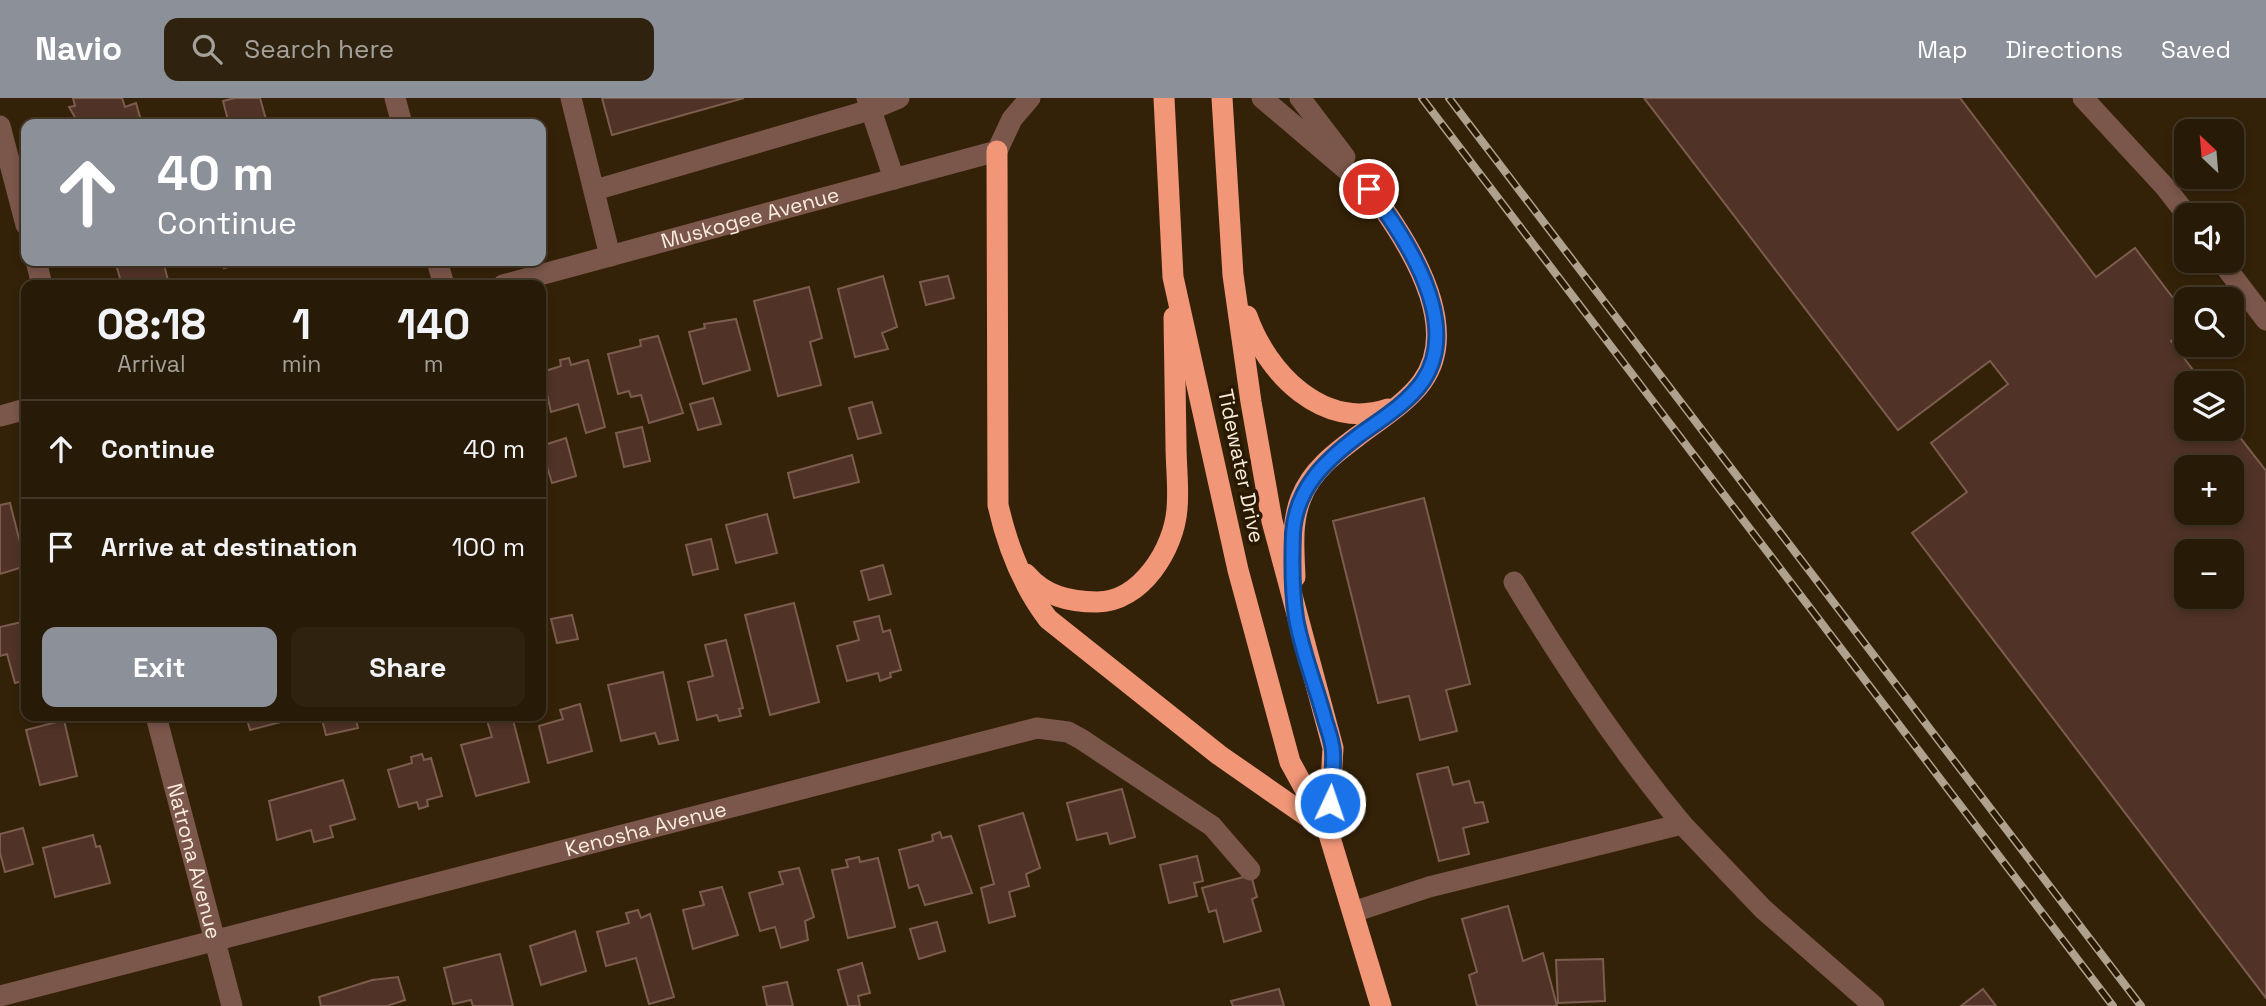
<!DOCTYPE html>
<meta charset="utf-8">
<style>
:root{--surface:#271a06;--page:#2f2310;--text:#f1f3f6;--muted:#a4a19b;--line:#433828;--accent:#8c9099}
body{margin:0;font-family:"Space Grotesk",sans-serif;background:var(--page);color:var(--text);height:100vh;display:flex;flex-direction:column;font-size:26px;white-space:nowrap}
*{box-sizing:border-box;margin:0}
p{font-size:23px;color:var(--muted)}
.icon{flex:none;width:38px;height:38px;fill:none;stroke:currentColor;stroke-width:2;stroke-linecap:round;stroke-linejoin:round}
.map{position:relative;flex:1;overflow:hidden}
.details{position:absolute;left:21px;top:182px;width:525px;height:441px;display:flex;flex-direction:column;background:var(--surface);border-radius:14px;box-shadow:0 4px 10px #0003,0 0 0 2px var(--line)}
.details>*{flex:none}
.top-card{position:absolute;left:21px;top:21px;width:525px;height:147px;border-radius:14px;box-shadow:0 4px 10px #0003,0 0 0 2px var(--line);background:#8c9099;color:#fff;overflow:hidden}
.needle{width:46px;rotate:334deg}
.controls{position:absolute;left:2174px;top:21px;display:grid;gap:14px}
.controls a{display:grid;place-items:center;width:70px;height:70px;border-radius:14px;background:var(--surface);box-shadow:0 4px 10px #0003,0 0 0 2px var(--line);font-size:35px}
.pin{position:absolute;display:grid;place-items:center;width:60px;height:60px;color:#fff;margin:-30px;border:4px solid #fff;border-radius:50%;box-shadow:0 2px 7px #0007}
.me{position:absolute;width:77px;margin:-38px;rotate:3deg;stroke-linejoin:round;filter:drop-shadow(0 0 5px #0008)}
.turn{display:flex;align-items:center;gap:24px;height:147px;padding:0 21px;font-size:32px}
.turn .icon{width:91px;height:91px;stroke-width:2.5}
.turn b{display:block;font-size:49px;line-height:60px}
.eta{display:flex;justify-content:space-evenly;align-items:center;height:119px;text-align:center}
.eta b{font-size:42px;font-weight:600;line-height:49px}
.primary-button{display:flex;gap:14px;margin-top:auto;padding:14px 21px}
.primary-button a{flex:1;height:80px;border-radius:14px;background:var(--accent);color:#fff;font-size:28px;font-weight:600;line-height:80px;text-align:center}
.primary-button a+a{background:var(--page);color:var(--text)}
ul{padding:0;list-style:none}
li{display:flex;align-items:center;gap:21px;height:98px;padding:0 21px;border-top:2px solid var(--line)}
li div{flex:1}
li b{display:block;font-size:26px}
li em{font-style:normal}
header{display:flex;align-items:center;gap:42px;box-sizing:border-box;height:98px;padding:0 35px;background:var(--accent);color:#fff}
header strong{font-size:33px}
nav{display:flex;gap:38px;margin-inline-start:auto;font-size:24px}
.search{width:490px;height:63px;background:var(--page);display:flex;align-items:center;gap:18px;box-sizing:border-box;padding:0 24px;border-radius:14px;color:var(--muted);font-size:26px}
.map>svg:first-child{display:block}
</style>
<header>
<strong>Navio</strong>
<div class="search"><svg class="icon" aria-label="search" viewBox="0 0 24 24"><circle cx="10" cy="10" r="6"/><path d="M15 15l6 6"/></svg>Search here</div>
<nav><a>Map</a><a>Directions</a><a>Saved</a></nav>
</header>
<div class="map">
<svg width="2266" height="908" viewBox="0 0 2266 908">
<rect width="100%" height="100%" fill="#342208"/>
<g fill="#503326" stroke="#7c5c4e" stroke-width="2" fill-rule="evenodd">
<path d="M73 0H122L125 9 136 5 142 26H79L69 9 75 8Z"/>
<path d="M235 0H260L267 25 229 26 223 3Z"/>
<path d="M602 0H744L612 37Z"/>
<path d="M1644 0H1960L2096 179 2135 150 2186 217V232L2171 243 2203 285H2186V331H2231V328L2266 373V900L1912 435 1967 394 1931 345 2008 286 1990 263 1898 332ZM2186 369H2231V415H2186ZM2186 453H2231V499H2186Z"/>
<path d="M115 163H163L169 186 122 187Z"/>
<path d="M222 163H252L224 170Z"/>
<path d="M257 163H280L258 168Z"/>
<path d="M883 178 897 229 882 235 888 251 855 259 838 191Z"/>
<path d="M948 178 954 200 926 207 920 184Z"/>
<path d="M809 189 822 240 810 244 821 287 778 298 754 203Z"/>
<path d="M736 221 750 272 703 286 689 234 705 230 704 226Z"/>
<path d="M658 238 683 315 649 325 641 297 631 299 629 293 618 296 608 256 641 248 640 242Z"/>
<path d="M569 260 571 267 588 262 605 329 586 335 578 306 551 314 542 274 561 268 560 262Z"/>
<path d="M713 300 721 326 698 332 690 306Z"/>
<path d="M872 304 881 335 858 341 849 310Z"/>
<path d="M642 329 650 363 624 369 616 335Z"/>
<path d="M566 340 576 378 552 385 541 348Z"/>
<path d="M852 357 859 384 794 400 788 375Z"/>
<path d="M1424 400 1470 586 1446 592 1457 633 1420 642 1409 598 1378 605 1333 423Z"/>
<path d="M10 405 26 468 0 476V407Z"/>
<path d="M767 416 777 455 736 465 726 427Z"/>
<path d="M711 441 718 471 693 477 686 447Z"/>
<path d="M883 467 891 496 869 502 861 473Z"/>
<path d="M794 505 819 604 770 617 745 517Z"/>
<path d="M572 517 578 541 557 545 551 521Z"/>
<path d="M879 518 883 534 890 532 901 572 890 575 891 579 880 583 878 575 847 583 837 548 859 542 854 524Z"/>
<path d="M26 523V582L15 585 7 556 0 558V529Z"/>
<path d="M726 542 743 610 739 611 741 618 719 623 717 617 697 622 688 584 713 578 705 547Z"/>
<path d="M663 574 678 642 659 646 655 635 621 643 608 587Z"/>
<path d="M580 606 592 653 548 665 539 628 563 621 560 612Z"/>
<path d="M246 618H304L250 632Z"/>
<path d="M321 618H355L358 630 326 637Z"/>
<path d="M512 618 529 684 476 698 461 647 492 639 486 619Z"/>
<path d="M64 622 77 678 40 687 26 632Z"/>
<path d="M422 656 424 662 431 660 442 698 427 702 428 708 419 711 417 704 399 709 388 672 412 665 411 659Z"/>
<path d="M1448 669 1453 687 1469 683 1475 705 1483 704 1488 724 1463 730 1469 756 1439 763 1417 676Z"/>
<path d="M343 682 355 721 330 728 333 739 314 744 311 732 277 742 269 703Z"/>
<path d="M1122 691 1135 739 1110 746 1107 735 1077 742 1067 705Z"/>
<path d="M1023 715 1040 770 1026 776 1029 788 1009 794 1015 818 989 825 981 790 994 786 979 728Z"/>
<path d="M23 730 33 766 5 774 0 755V736Z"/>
<path d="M940 734 942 740 951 738 972 795 925 807 918 787 909 790 899 752 933 743 932 737Z"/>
<path d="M93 737 96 749 100 748 110 785 55 799 43 750Z"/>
<path d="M1197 758 1203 783 1194 785 1197 798 1169 805 1160 767Z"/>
<path d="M859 759 860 764 878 760 895 829 848 840 832 772 848 769 846 762Z"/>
<path d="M799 770 814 819 805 823 808 842 781 850 775 829 760 833 749 795 783 786 779 774Z"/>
<path d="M1251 777 1257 799 1252 801 1261 833 1224 844 1216 812 1209 814 1202 790Z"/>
<path d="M722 789 738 837 693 851 683 812 704 807 700 794Z"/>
<path d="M1508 808 1523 863 1543 855 1557 908H1477L1469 877 1477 874 1462 821Z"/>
<path d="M638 812 641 820 650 816 674 899 649 906 636 860 606 868 597 834 629 825 626 815Z"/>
<path d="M937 824 945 853 919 861 910 831Z"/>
<path d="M575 833 586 873 541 887 530 848Z"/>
<path d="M500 856 513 908H473L471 902 453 906 444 870Z"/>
<path d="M1603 861 1605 903 1558 905 1556 862Z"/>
<path d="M862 865 870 895 858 898 860 908H848L838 872Z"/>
<path d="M398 879 405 902 387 908H321L319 899 372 882Z"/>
<path d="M787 884 793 908H767L763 889Z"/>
<path d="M1279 891 1284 908H1233L1231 903Z"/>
<path d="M1983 891 1996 908H1961Z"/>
</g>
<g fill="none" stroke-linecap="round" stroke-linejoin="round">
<g stroke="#7b564a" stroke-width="21">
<path d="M395 0 402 26"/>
<path d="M571 0 610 158"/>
<path d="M867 0 894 81"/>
<path d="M1262 0 1369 91"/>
<path d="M1300 0 1345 59"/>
<path d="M2083 0 2166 90 2187 117"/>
<path d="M0 28 26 127"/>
<path d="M595 92 870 12 899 0"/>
<path d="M36 163 42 187"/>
<path d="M437 163 444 187"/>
<path d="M2221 163 2266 222"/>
<path id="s1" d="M503 187 997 53 1012 21 1030 0"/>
<path d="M0 318 26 311"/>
<path d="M1514 484C1565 569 1619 650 1682 726"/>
<path id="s2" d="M156 618 232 908"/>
<path d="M1353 814 1429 789 1682 726 1763 811 1874 908"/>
<path id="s3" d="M0 898 1037 630 1068 634 1081 641 1212 728 1250 772"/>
</g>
<g stroke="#f29678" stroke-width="21">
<path d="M1164 0 1173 179 1238 472 1290 664 1328 733 1381 908"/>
<path d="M1222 0 1233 177 1251 304 1272 423 1333 650 1328 733"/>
<path d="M997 53 998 407C1007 447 1023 488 1048 521L1219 657 1324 730"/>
<path d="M1247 218C1267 275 1323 333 1388 311"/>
<path d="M1026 476C1045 498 1069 504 1097 504 1141 504 1174 451 1177 411 1179 390 1176 368 1176 347 1175 305 1175 262 1174 219"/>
<path d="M1295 479C1294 452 1291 425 1301 400 1313 369 1341 351 1366 332 1385 318 1408 303 1422 284 1464 226 1404 137 1369 91"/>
</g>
<g stroke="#aea18d" stroke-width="8">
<g id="rail">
<path d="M1422 0 2113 908"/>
<path d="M1449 0 2141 908"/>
</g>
</g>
<use href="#rail" stroke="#291900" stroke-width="5" stroke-dasharray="16" stroke-linecap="butt"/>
</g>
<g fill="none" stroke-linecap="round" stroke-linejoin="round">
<g stroke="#114b97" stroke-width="18">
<path id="route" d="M1330 705C1331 688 1334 670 1333 653 1332 642 1328 632 1325 622 1316 588 1302 554 1296 520 1292 494 1292 461 1293 435 1296 390 1325 363 1358 338 1380 322 1407 306 1423 283 1463 224 1404 137 1369 91"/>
</g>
<use href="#route" stroke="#1a73e8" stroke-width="12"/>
</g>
<g text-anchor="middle" stroke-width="7" stroke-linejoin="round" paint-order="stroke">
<g font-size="21" fill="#f8eddd" stroke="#291900">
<text dy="7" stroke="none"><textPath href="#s1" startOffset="256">Muskogee Avenue</textPath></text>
<text transform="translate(1241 368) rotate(78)" y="7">Tidewater Drive</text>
<text dy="7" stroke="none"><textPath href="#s3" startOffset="667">Kenosha Avenue</textPath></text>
<text dy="7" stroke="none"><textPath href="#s2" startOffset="150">Natrona Avenue</textPath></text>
</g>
</g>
</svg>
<div class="controls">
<a><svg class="needle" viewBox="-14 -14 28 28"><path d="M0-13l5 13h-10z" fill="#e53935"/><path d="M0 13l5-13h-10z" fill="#a4a19b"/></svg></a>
<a><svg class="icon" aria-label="sound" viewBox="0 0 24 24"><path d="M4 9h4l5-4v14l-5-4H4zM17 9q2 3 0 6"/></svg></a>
<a><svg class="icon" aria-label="search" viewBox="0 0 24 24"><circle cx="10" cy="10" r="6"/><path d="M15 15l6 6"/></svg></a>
<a><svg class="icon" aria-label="layers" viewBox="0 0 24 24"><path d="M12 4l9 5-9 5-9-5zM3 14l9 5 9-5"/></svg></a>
<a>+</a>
<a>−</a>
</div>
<div class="pin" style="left:1369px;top:91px;background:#d93025"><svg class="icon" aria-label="arrive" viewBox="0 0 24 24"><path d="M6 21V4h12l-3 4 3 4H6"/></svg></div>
<svg class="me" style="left:1330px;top:705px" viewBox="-20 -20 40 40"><circle r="17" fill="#1a73e8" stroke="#fff" stroke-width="3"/><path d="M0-11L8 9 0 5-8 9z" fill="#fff"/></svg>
<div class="top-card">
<div class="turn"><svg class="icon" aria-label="ahead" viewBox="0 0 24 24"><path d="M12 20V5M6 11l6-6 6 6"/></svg><div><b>40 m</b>Continue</div></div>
</div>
<section class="details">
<div class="eta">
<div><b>08:18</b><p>Arrival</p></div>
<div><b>1</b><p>min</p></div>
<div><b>140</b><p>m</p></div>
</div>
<ul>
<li><svg class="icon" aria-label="ahead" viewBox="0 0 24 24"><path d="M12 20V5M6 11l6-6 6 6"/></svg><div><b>Continue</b></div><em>40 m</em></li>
<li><svg class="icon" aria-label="arrive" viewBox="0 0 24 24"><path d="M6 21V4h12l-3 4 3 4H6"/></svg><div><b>Arrive at destination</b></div><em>100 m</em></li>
</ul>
<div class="primary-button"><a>Exit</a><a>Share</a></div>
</section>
</div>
